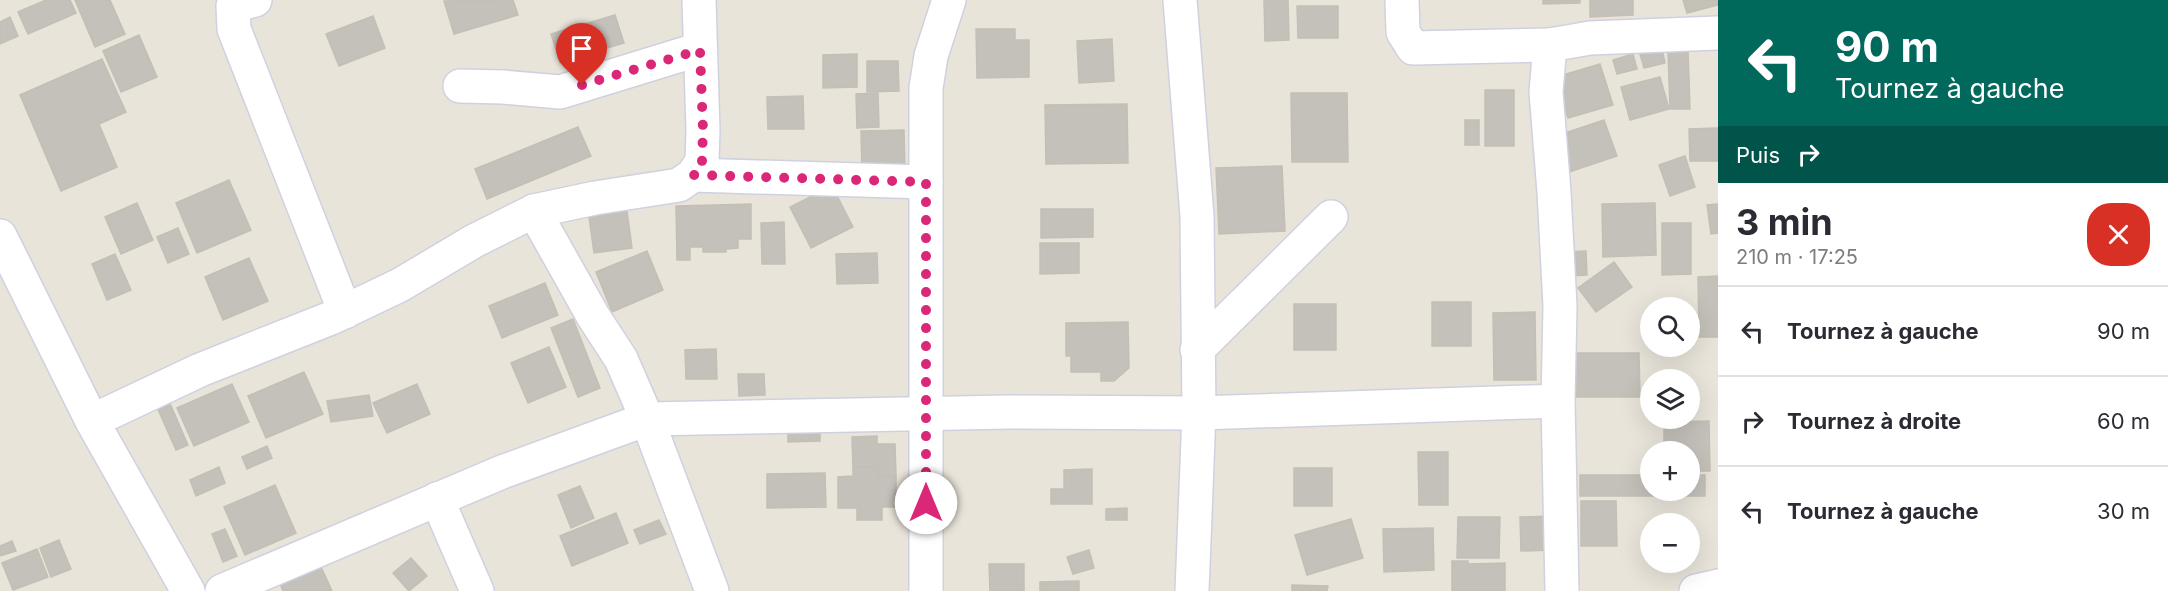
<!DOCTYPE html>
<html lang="fr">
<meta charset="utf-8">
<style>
:root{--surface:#fff;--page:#f2f2f3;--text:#2b2b33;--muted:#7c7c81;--line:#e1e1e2}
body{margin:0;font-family:Inter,sans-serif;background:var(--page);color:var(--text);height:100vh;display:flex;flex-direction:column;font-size:22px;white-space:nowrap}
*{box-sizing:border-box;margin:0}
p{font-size:20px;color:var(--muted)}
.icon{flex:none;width:33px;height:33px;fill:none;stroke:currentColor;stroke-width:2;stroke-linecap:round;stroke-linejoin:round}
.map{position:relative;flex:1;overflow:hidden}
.drawer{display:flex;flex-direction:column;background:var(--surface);width:450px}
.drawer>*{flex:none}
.top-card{background:#00695c;color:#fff;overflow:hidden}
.tools{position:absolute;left:1640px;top:297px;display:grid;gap:12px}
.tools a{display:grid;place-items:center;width:60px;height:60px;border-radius:50%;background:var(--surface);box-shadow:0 6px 24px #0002;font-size:30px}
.pin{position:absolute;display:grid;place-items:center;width:51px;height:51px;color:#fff;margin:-62px -26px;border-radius:50% 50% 50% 0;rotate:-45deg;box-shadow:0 0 6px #0007}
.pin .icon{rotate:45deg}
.me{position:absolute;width:66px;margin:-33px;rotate:0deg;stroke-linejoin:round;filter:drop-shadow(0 0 4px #0008)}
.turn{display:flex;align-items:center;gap:21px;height:126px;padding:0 18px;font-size:27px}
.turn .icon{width:78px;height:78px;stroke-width:2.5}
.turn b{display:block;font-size:42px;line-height:51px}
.then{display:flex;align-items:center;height:57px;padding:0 18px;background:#0003;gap:12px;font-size:22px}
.round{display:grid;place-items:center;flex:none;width:63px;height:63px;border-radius:24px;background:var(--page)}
.overview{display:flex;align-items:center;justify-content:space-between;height:102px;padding:0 18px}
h1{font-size:36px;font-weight:700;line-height:45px}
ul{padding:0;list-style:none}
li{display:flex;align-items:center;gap:18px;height:90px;padding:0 18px;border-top:2px solid var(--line)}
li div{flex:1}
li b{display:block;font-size:22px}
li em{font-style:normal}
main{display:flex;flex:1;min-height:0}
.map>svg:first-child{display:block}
</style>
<main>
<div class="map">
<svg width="1718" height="591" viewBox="0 0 1718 591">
<rect width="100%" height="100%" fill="#e9e4da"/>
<g fill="#c4c0ba" stroke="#c4bfb4" stroke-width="1.5">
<path d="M46 0H70L76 13 28 34 18 12Z"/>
<path d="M75 0H110L125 34 95 47Z"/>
<path d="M513 0 518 15 454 34 444 1Z"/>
<path d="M1264 0H1288L1289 40 1265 41Z"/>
<path d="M1543 0H1580V3L1543 4Z"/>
<path d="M1590 0H1633V15L1590 17Z"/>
<path d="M1683 0H1718V5L1687 13Z"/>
<path d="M1297 6H1338V38H1298Z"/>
<path d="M615 15 624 43 560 62 551 34Z"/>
<path d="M373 16 385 48 339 66 326 34Z"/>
<path d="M10 17 18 36 0 44V22Z"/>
<path d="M976 29H1015V40H1029V77L977 78Z"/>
<path d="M139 35 157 77 121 92 103 51Z"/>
<path d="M1112 39 1114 81 1079 83 1077 41Z"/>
<path d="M1662 49 1665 63 1644 68 1640 54Z"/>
<path d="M1688 50 1690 109H1670L1668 51Z"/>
<path d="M857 54V87L823 88V55Z"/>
<path d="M1633 54 1637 69 1617 74 1613 60Z"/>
<path d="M102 59 126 112 99 124 117 167 61 191 20 95Z"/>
<path d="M867 61H898L899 91 867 92Z"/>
<path d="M1600 64 1613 105 1568 118 1556 77Z"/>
<path d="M1660 77 1669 109 1630 120 1621 87Z"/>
<rect x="1485" y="90" width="29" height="56"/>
<path d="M878 93 879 127 857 128 856 94Z"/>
<path d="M1291 93H1347L1348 162H1292Z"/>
<path d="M803 96 804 129H768L767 97Z"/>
<path d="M1127 104 1128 163 1046 164 1045 105Z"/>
<rect x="1465" y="120" width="14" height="25"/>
<path d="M1604 120 1617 156 1569 172 1556 136Z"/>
<path d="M578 127 591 156 487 199 475 169Z"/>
<path d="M1718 128V161H1690L1689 129Z"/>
<path d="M904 130 905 171 862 172 861 131Z"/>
<path d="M1685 156 1695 187 1670 196 1659 165Z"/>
<path d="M1282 166 1285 231 1219 234 1216 168Z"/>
<path d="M229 180 251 230 197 253 176 203Z"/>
<path d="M832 186 853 227 811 248 790 207Z"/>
<path d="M137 203 153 240 121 254 105 217Z"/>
<path d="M1655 203 1656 255 1603 257 1602 204Z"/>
<path d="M751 204V239H738V248L726 249V252H703V247H690V260H677L676 206Z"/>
<path d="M1718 204V233L1711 234 1707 205Z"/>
<path d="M1041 209H1093V237L1041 238Z"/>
<path d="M627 211 632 248 594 253 589 217Z"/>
<path d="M784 222 785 264H762L761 223Z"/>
<path d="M1662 223H1691V274L1662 275Z"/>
<path d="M178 228 189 254 168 263 157 237Z"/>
<path d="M1040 243H1079V273L1040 274Z"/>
<path d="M647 251 663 290 612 312 596 272Z"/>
<path d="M1586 251 1587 275 1567 276 1565 252Z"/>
<path d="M877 253 878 283 837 284 836 254Z"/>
<path d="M115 254 131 290 107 300 92 264Z"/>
<path d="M249 258 268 301 223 320 205 277Z"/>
<path d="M1614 262 1632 287 1596 312 1578 288Z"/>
<path d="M1718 276V337H1699L1698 277Z"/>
<path d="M545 283 558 315 502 338 489 306Z"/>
<rect x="1432" y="302" width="39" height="44"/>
<rect x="1294" y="304" width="42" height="46"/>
<path d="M1535 312 1536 380H1494L1493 313Z"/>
<path d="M573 319 600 388 578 397 551 328Z"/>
<path d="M1128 322 1129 368 1114 381H1101V372H1071V356H1066V323Z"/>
<path d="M549 347 566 387 528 403 511 363Z"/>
<path d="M716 349 717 379H686L685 350Z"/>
<path d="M1573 353H1639L1640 397H1573Z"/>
<path d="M304 372 323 414 266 438 248 396Z"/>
<path d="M738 374H764L765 395 739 396Z"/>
<path d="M232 384 249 422 194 446 177 408Z"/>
<path d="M417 384 430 414 387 433 373 403Z"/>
<path d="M165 392 188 445 176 450 153 398Z"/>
<path d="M369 395 373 416 331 422 327 401Z"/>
<path d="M1709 421 1710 471H1689V452H1664V422Z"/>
<path d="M788 427H820V441L788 442Z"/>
<path d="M877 436V444H895L896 476H878V467H853L852 437Z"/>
<path d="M267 446 272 458 247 469 242 457Z"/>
<path d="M1418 452H1448V505H1419Z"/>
<path d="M219 467 225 483 196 496 190 480Z"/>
<path d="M853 467H878V476H896V507H882V520H857V508H838V477L853 476Z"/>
<rect x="1294" y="468" width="38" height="38"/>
<path d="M1092 469V504H1051V489H1064V470Z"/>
<path d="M825 473 826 507 767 508V474Z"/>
<path d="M1580 475H1650V490H1689V475H1705V496H1580Z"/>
<path d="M275 485 296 533 245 555 224 507Z"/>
<path d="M580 486 594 518 571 528 558 495Z"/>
<path d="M1581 501H1616L1617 546H1581Z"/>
<path d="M1127 508V520H1106V509Z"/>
<path d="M616 513 628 543 572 566 560 536Z"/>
<path d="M1553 516 1554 550 1521 551 1520 517Z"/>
<path d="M1458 517H1500L1499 558H1457Z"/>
<path d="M1351 519 1363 558 1307 575 1295 535Z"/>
<path d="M659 520 666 534 640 544 634 530Z"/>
<path d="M1433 528 1434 570 1384 572 1383 529Z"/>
<path d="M225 529 237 556 223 562 212 534Z"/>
<path d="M59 540 71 569 51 577 40 548Z"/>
<path d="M12 541 16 551 0 556V546Z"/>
<path d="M37 549 48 577 13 590 2 563Z"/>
<path d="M1089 550 1094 568 1073 574 1067 557Z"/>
<path d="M317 558 332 591H283L277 576Z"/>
<path d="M411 558 427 576 409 591 393 573Z"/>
<path d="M1452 561H1468V564L1505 563V591H1452Z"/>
<path d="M989 564H1024V591H990Z"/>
<path d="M1079 581V591H1040V582Z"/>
<path d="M1292 585 1328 586 1327 591H1292Z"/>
</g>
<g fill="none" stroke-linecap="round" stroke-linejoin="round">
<g stroke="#d0d1df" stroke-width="36">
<g id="minor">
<path d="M255 0 233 6 234 29 345 312"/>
<path d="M1180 0 1197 216 1199 413 1192 591"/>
<path d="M1402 0 1403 32 1413 48 1550 45"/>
<path d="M460 86 503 87 560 92 700 49"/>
<path d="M693 175 926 182"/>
<path d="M534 211 593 316 621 359 647 419 712 591"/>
<path d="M0 236 92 421 188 591"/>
<path d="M1197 350 1331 217"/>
<path d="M92 421 200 370 331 318 400 285 474 241 534 211 595 198 679 185 693 175 702 161 703 130 699 0"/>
<path d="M437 499 477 591"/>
<path d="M222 591 502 472 647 419 1009 412 1199 413 1558 401"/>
<path d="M926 591V88L931 56 949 0"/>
<path d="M1562 591 1558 401 1560 306 1554 192 1546 92 1550 45 1590 38 1718 33"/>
<path d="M1696 591 1718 586"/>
</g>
</g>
<use href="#minor" stroke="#fff" stroke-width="33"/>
</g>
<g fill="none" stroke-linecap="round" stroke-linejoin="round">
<path stroke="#db2777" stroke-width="10" stroke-dasharray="0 18" d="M582 85 700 50 703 130 702 161 693 175 926 182V503"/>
</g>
</svg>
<div class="tools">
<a><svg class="icon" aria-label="search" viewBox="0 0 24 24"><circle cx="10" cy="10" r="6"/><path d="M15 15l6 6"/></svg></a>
<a><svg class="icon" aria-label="layers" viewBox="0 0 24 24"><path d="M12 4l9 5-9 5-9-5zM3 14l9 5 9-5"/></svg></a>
<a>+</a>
<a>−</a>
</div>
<div class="pin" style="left:582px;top:85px;background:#d93025"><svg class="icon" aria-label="arrive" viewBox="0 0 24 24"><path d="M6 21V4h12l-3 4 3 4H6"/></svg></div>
<svg class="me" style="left:926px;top:503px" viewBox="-20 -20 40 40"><circle r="19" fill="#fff"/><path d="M0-13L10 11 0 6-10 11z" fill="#db2777"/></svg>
</div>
<section class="drawer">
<div class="top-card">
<div class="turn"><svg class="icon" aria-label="left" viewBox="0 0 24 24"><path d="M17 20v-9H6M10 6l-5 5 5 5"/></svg><div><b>90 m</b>Tournez à gauche</div></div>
<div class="then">Puis<svg class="icon" aria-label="right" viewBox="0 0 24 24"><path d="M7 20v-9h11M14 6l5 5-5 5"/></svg></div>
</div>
<div class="overview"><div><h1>3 min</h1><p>210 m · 17:25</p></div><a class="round" style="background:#d93025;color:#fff"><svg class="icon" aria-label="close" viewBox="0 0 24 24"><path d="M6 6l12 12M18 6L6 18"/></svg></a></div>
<ul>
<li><svg class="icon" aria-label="left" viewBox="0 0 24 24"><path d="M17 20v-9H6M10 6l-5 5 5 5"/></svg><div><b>Tournez à gauche</b></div><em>90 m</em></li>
<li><svg class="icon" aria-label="right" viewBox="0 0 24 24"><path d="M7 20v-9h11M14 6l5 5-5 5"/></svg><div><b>Tournez à droite</b></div><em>60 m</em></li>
<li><svg class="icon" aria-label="left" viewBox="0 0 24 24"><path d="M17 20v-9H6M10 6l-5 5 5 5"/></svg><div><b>Tournez à gauche</b></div><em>30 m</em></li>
</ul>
</section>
</main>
